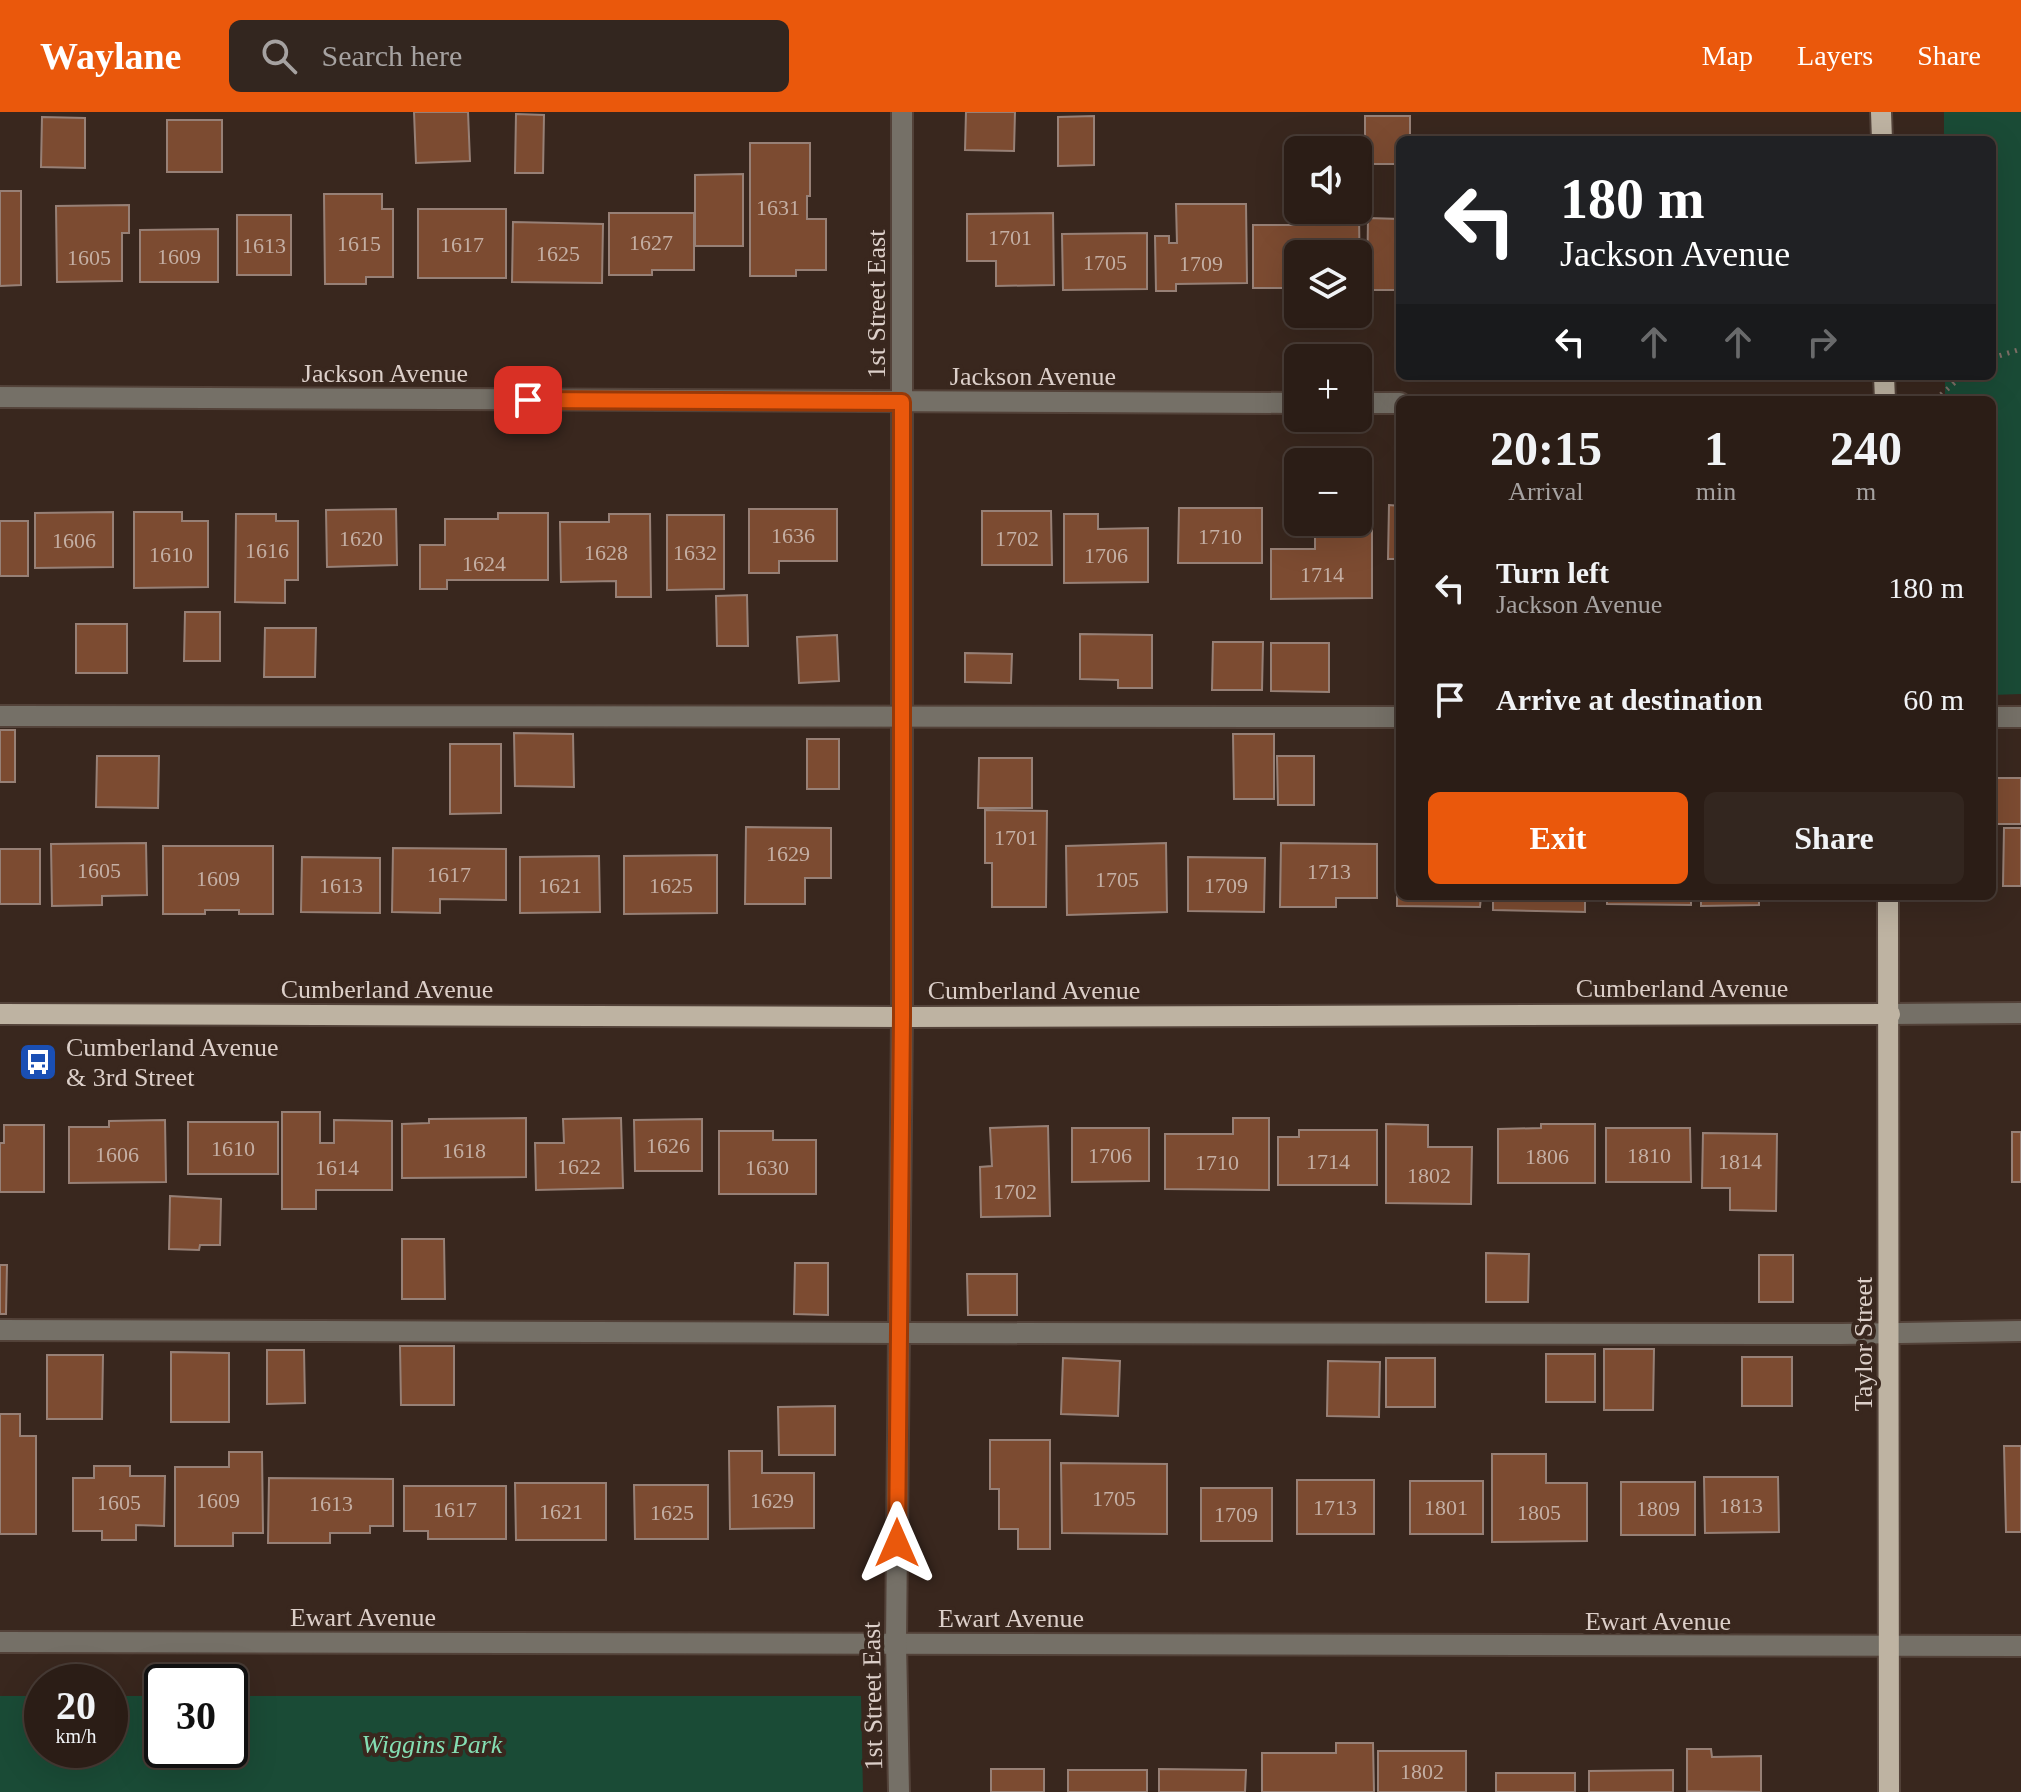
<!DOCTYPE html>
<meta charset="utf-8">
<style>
:root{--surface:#2b1d16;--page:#33261f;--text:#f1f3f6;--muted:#a6a2a1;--line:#473b35;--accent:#ea580c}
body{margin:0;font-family:Georgia,serif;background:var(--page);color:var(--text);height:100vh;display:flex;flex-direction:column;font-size:30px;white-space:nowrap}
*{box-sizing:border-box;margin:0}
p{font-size:26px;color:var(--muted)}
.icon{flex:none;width:44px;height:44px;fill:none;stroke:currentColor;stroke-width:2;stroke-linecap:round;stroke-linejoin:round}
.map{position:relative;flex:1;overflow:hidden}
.side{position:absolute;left:1396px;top:284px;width:600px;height:504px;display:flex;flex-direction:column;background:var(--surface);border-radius:12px;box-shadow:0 8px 32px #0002,0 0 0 2px var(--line)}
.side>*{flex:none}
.guide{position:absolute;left:1396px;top:24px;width:600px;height:244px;border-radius:12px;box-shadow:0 8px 32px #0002,0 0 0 2px var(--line);background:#202124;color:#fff;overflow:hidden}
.buttons{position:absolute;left:1284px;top:24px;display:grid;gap:16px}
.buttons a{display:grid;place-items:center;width:88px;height:88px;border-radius:12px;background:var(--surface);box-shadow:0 8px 32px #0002,0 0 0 2px var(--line);font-size:40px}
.speed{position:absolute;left:24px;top:1552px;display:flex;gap:16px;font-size:40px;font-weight:700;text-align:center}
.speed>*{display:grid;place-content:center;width:104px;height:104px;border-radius:50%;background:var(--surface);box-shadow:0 8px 32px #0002,0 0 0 2px var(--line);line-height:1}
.speed small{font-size:20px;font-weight:400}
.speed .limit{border:4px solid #111;border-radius:12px;background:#fff;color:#111}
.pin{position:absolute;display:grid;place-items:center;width:68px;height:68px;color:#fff;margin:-34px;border-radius:16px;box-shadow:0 4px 12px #0006}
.me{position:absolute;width:88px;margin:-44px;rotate:0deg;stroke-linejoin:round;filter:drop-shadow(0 0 6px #0008)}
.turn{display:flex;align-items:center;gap:28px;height:168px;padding:0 32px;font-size:36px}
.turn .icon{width:104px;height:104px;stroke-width:2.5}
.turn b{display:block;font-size:56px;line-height:68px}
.lanes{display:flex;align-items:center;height:76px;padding:0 32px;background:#0003;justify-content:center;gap:40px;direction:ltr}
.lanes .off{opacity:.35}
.eta{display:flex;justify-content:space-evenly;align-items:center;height:136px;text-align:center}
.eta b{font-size:48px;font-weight:700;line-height:56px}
.cta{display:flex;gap:16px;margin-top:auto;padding:16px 32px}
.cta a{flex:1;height:92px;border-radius:12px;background:var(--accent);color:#fff;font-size:32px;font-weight:700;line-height:92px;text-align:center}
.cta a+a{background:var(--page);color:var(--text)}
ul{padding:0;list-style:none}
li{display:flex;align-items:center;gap:24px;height:112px;padding:0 32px}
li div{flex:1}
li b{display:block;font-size:30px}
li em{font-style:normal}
header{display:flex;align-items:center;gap:48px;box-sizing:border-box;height:112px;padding:0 40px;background:var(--accent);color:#fff}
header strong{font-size:38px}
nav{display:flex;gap:44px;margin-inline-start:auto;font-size:28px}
.search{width:560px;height:72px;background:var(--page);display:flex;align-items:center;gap:20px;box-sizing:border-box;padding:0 28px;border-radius:12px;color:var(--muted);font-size:30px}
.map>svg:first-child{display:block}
</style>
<header>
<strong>Waylane</strong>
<div class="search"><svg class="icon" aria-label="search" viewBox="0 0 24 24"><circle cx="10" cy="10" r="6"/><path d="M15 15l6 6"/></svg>Search here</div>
<nav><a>Map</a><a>Layers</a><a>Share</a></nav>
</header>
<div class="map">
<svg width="2021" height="1680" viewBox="0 0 2021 1680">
<rect width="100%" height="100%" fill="#39271e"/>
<g fill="#1a4b36">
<path d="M1944 0H2021V582L1992 583V288H1945V264H1992V28H1944Z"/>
<path d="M42 1584V1638H110V1584H162V1638H230V1584H861L863 1680H0V1584Z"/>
</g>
<g fill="#7c4b31" stroke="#978076" stroke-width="2">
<path d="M414 0H468L470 49 416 51Z"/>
<path d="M966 0H1015L1014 39 965 38Z"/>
<path d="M516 2 544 3 543 61H515Z"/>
<path d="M1094 4V53L1058 54V5Z"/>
<path d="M1365 4H1410V28H1400V52H1365Z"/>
<path d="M42 5 85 6V56L41 55Z"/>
<rect x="167" y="8" width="55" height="52"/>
<path d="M750 31H810V84H807V107H826V158H796V164H750Z"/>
<path d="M743 62V134H695V63Z"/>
<path d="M0 79H21V173L0 174Z"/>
<path d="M324 82H382V97H393V165H366V172H325Z"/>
<path d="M1176 92H1246L1247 171 1176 172V179H1156L1155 124H1169V131H1177Z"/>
<path d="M129 93V121H122V169L57 170 56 94Z"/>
<rect x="418" y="97" width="88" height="69"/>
<path d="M609 101H694V158H652V163H609Z"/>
<path d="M1053 101 1054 173 996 174V149H967V102Z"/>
<path d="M1328 102H1359L1360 177 1358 142H1298V176H1253V113H1328Z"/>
<rect x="237" y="103" width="54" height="60"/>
<path d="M1368 106 1400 107V178H1367Z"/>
<path d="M513 110 603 112 602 171 512 170Z"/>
<path d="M218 117V170H140V118Z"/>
<path d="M1147 121V177L1063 178 1062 122Z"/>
<path d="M1389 393 1400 394V447H1388Z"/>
<path d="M1179 396H1262V451H1178Z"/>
<path d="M396 397 397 453 327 455 326 398Z"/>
<path d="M749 397H837V449H779V461H749Z"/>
<path d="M982 399H1051L1052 453H982Z"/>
<path d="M113 400V455L35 456V401Z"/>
<path d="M134 400H182V409H208V475L134 476Z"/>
<path d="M498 401H548V468H447V477H420V433H445V407H498Z"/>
<path d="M1358 401H1372V486L1271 487V437H1315V410H1358Z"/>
<path d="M236 402H276V409H298V468H285V491L235 490Z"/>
<path d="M609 402H650L651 485H616V469L561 470 560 410H609Z"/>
<path d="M1064 402H1098V417L1148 416V470L1064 471Z"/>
<path d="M667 403H724V477L667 478Z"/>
<rect x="0" y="409" width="28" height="55"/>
<path d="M747 483 748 534H717L716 484Z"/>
<path d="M185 500H220V549H184Z"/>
<rect x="76" y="512" width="51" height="49"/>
<path d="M265 516H316L315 565H264Z"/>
<path d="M1080 522 1152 523V576H1118V568L1080 567Z"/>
<path d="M837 523 839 569 799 571 797 525Z"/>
<path d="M1213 530H1263L1262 578H1212Z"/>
<path d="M1271 531H1329V580L1271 579Z"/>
<path d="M965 541 1012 542 1011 571 965 570Z"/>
<rect x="0" y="618" width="15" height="52"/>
<path d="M514 621 573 622 574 675 515 674Z"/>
<path d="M1233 622H1274V687H1234Z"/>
<rect x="807" y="627" width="32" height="50"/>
<path d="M450 632H501V701L450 702Z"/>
<path d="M97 644H159L158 696 96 695Z"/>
<path d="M1277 644H1314V693H1278Z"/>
<path d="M979 646H1032V696H978Z"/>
<rect x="1994" y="666" width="27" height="46"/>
<path d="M985 698 1047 699 1046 795H992V751H985Z"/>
<path d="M746 715 831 716V766H805V792H745Z"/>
<path d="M2004 716H2021V774H2003Z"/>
<path d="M146 731 147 783 102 784V793L52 794 51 732Z"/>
<path d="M1166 731 1167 800 1067 803 1066 734Z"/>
<path d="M1281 731 1377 732V786H1336V795H1280Z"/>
<path d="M163 734H273V802H239V798H205V802H163Z"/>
<path d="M1397 735H1400V784H1481L1480 795 1397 794Z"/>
<path d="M393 736 506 737V788L440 787V801L392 800Z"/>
<rect x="0" y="737" width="40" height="55"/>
<path d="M717 743V801L624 802V744Z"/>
<path d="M599 744 600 800 520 801V745Z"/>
<path d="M302 745 380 746V801L301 800Z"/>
<path d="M1188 745 1265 746 1264 800 1188 799Z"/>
<path d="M1493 784H1585V800L1493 798Z"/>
<path d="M1607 784H1691V793L1607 792Z"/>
<path d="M1701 784H1759V793L1701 794Z"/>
<path d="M282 1000H320V1031H334V1008L392 1009V1078H316V1097H282Z"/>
<path d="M526 1006V1065L402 1066V1012L429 1011V1007Z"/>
<path d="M621 1006 623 1076 536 1078 535 1031H564L563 1007Z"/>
<path d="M1233 1006H1269V1078L1165 1077V1022H1233Z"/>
<path d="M702 1007V1059H635L634 1008Z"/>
<path d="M165 1008 166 1070 69 1071V1015H109V1009Z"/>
<rect x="188" y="1010" width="90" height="52"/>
<path d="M1386 1012 1428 1013V1035H1472L1471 1092 1386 1091Z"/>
<path d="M1541 1012H1595V1071H1498V1017L1541 1016Z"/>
<path d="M4 1013H44V1080H0V1031H4Z"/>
<path d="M1048 1014 1050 1104 981 1105 980 1055 992 1054 990 1016Z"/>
<path d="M1072 1016H1149V1069L1072 1070Z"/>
<path d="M1606 1016H1690L1691 1070H1606Z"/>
<path d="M1299 1018H1377V1073H1278V1025H1299Z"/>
<path d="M719 1019H773V1028H816V1082H719Z"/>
<rect x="2012" y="1020" width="9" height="50"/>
<path d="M1703 1021 1777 1022 1776 1099 1730 1098V1076H1702Z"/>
<path d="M170 1084 221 1087 220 1133H200L199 1138 169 1137Z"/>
<path d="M402 1127H444L445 1187H402Z"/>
<path d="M1486 1141 1529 1142 1528 1190H1486Z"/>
<rect x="1759" y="1143" width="34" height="47"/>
<path d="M795 1151H828V1203L794 1202Z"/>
<path d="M0 1153H7L6 1202H0Z"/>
<path d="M967 1162H1017V1203H968Z"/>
<path d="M400 1234H454V1293H401Z"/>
<path d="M1604 1237H1654L1653 1298H1604Z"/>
<path d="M267 1238H304L305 1291 267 1292Z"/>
<path d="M171 1240 229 1241V1310H171Z"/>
<rect x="1546" y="1242" width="49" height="48"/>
<path d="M47 1243H103L102 1307H47Z"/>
<rect x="1742" y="1245" width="50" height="49"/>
<path d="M1063 1246 1120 1249 1118 1304 1061 1302Z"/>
<rect x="1386" y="1246" width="49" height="49"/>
<path d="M1328 1249 1380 1250 1379 1305 1327 1304Z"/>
<path d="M835 1294V1343H779L778 1295Z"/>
<path d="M0 1302H20V1324H36V1422H0Z"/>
<path d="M990 1328H1050V1437H1018V1417H999V1377H990Z"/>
<path d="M2004 1334H2021V1420H2006Z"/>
<path d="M729 1339H762V1361H814V1416L730 1417Z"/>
<path d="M229 1340H262L263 1421H233V1434H175V1355H229Z"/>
<path d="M1492 1342H1546V1371H1587V1429L1492 1430Z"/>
<path d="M1061 1351 1167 1352V1422L1062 1421Z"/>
<path d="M94 1354H130V1364H165L164 1414 136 1413V1428H102V1419H73V1366H94Z"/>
<path d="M1704 1365H1778L1779 1420 1705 1421Z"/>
<path d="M269 1366 393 1367V1414H370V1421H330V1431H268Z"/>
<rect x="1297" y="1368" width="77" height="54"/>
<rect x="1410" y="1369" width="73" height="53"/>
<rect x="1621" y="1370" width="74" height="53"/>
<path d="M515 1371H606V1428H516Z"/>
<path d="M634 1373H708V1427H635Z"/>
<path d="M404 1374H506V1427H428V1419H404Z"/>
<rect x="1201" y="1376" width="71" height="53"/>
<path d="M1336 1631H1373L1374 1680H1262V1641H1336Z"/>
<path d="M1687 1637H1711L1712 1645 1761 1644V1680L1687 1679Z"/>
<rect x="1378" y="1639" width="88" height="41"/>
<rect x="991" y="1657" width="53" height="23"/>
<path d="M1159 1657 1246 1658 1245 1680H1159Z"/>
<rect x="1068" y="1658" width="79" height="22"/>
<path d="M1673 1658V1680H1589V1659Z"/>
<rect x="1496" y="1661" width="79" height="19"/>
</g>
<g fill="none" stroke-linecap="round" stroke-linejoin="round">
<g stroke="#534239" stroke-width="24">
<g id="minor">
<path d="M0 285 1298 291"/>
<path d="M1358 291H1400"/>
<path d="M0 604 1400 605"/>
<path d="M1992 605H2021"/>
<path d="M1890 902 2021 901"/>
<path d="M0 1218 899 1221 1841 1222 2021 1219"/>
<path d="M0 1530 2021 1534"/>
<path d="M899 1680 896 1532 902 905V0"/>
</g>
</g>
<g stroke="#534239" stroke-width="24">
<g id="major">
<path d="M1881 0 1882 28"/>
<path d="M1884 264 1885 288"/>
<path d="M1888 784 1889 1680"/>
<path d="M0 902 902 905 1890 902"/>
</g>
</g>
<g stroke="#7e6f67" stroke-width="5" stroke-dasharray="2 6" stroke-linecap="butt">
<path d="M1992 246 2021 237"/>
<path d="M1935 288 1962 264"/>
</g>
<use href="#minor" stroke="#757067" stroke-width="20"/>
<use href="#major" stroke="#beb3a2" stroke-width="20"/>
</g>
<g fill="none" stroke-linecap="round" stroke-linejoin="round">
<g stroke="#983908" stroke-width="20">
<path id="route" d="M528 288 902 290V905L897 1431"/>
</g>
<use href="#route" stroke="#ea580c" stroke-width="14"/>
</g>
<defs>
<g id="bus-square" transform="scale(2)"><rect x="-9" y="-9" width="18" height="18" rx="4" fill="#1a4fb4" stroke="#39271e"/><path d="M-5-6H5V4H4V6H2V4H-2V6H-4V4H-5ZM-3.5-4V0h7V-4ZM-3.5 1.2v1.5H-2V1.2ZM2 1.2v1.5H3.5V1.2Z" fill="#fff"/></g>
</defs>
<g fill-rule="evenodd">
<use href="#bus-square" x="38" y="950"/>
</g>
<g text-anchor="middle" stroke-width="8" stroke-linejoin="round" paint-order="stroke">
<g font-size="22" fill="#c4aea3">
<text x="778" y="103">1631</text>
<text x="1010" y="133">1701</text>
<text x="651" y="138">1627</text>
<text x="359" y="139">1615</text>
<text x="462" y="140">1617</text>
<text x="264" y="141">1613</text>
<text x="558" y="149">1625</text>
<text x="179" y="152">1609</text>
<text x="89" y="153">1605</text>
<text x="1105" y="158">1705</text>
<text x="1201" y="159">1709</text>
<text x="793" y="431">1636</text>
<text x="1220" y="432">1710</text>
<text x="361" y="434">1620</text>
<text x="1017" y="434">1702</text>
<text x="74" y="436">1606</text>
<text x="267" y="446">1616</text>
<text x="606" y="448">1628</text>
<text x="695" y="448">1632</text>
<text x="171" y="450">1610</text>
<text x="1106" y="451">1706</text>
<text x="484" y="459">1624</text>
<text x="1322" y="470">1714</text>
<text x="1016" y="733">1701</text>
<text x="788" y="749">1629</text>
<text x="99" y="766">1605</text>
<text x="1329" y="767">1713</text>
<text x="449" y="770">1617</text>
<text x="218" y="774">1609</text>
<text x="1117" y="775">1705</text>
<text x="341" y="781">1613</text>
<text x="560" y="781">1621</text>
<text x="671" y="781">1625</text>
<text x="1226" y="781">1709</text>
<text x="668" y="1041">1626</text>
<text x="233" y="1044">1610</text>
<text x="464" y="1046">1618</text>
<text x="117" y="1050">1606</text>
<text x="1110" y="1051">1706</text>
<text x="1649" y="1051">1810</text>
<text x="1547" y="1052">1806</text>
<text x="1328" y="1057">1714</text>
<text x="1740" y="1057">1814</text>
<text x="1217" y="1058">1710</text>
<text x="579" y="1062">1622</text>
<text x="337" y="1063">1614</text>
<text x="767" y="1063">1630</text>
<text x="1429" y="1071">1802</text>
<text x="1015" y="1087">1702</text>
<text x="1114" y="1394">1705</text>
<text x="218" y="1396">1609</text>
<text x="772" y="1396">1629</text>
<text x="119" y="1398">1605</text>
<text x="331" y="1399">1613</text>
<text x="1741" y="1401">1813</text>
<text x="1335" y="1403">1713</text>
<text x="1446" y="1403">1801</text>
<text x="1658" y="1404">1809</text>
<text x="455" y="1405">1617</text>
<text x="561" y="1407">1621</text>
<text x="672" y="1408">1625</text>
<text x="1539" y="1408">1805</text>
<text x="1236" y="1410">1709</text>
<text x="1422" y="1667">1802</text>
</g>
<g font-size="26" fill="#dccfc9" stroke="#39271e">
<text transform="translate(876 192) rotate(-90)" y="9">1st Street East</text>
<text x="385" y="270">Jackson Avenue</text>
<text x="1033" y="273">Jackson Avenue</text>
<text x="1682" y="885">Cumberland Avenue</text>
<text x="387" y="886">Cumberland Avenue</text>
<text x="1034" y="887">Cumberland Avenue</text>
<text transform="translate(1863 1232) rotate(-90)" y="9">Taylor Street</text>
<text x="363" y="1514">Ewart Avenue</text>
<text x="1011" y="1515">Ewart Avenue</text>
<text x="1658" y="1518">Ewart Avenue</text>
<text transform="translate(872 1584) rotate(-91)" y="9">1st Street East</text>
</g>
<g font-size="26" fill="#dccfc9" stroke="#39271e" text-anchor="start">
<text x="66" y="944">Cumberland Avenue<tspan x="66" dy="30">&amp; 3rd Street</tspan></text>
</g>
<g font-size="26" font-style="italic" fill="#84deb3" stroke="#39271e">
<text x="432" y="1641">Wiggins Park</text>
</g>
</g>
</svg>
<div class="buttons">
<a><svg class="icon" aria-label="sound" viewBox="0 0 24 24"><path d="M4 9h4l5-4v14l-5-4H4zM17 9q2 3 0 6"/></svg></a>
<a><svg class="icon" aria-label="layers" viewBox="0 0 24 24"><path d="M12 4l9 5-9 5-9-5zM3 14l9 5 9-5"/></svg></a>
<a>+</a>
<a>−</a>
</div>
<div class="speed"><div>20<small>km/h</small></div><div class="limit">30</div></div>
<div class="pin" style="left:528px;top:288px;background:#d93025"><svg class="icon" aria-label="arrive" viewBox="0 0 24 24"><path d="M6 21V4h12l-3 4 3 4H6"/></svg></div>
<svg class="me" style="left:897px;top:1431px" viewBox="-20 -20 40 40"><path d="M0-17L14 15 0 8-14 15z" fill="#ea580c" stroke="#fff" stroke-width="4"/></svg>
<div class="guide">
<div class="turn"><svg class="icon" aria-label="left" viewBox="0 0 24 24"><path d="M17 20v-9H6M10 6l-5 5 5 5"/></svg><div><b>180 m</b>Jackson Avenue</div></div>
<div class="lanes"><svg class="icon" aria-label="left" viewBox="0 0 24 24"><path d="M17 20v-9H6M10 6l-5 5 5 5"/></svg><svg class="icon off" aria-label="ahead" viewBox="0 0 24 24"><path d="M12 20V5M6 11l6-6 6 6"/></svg><svg class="icon off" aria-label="ahead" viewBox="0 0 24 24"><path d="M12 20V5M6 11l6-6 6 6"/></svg><svg class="icon off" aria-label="right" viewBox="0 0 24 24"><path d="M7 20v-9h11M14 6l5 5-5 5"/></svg></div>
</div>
<section class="side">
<div class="eta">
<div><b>20:15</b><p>Arrival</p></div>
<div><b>1</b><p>min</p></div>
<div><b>240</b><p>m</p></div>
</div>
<ul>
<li><svg class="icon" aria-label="left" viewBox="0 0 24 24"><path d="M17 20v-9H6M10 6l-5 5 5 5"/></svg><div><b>Turn left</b><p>Jackson Avenue</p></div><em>180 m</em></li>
<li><svg class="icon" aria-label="arrive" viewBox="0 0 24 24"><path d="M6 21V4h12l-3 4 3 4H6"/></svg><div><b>Arrive at destination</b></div><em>60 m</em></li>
</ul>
<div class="cta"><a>Exit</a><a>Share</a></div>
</section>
</div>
